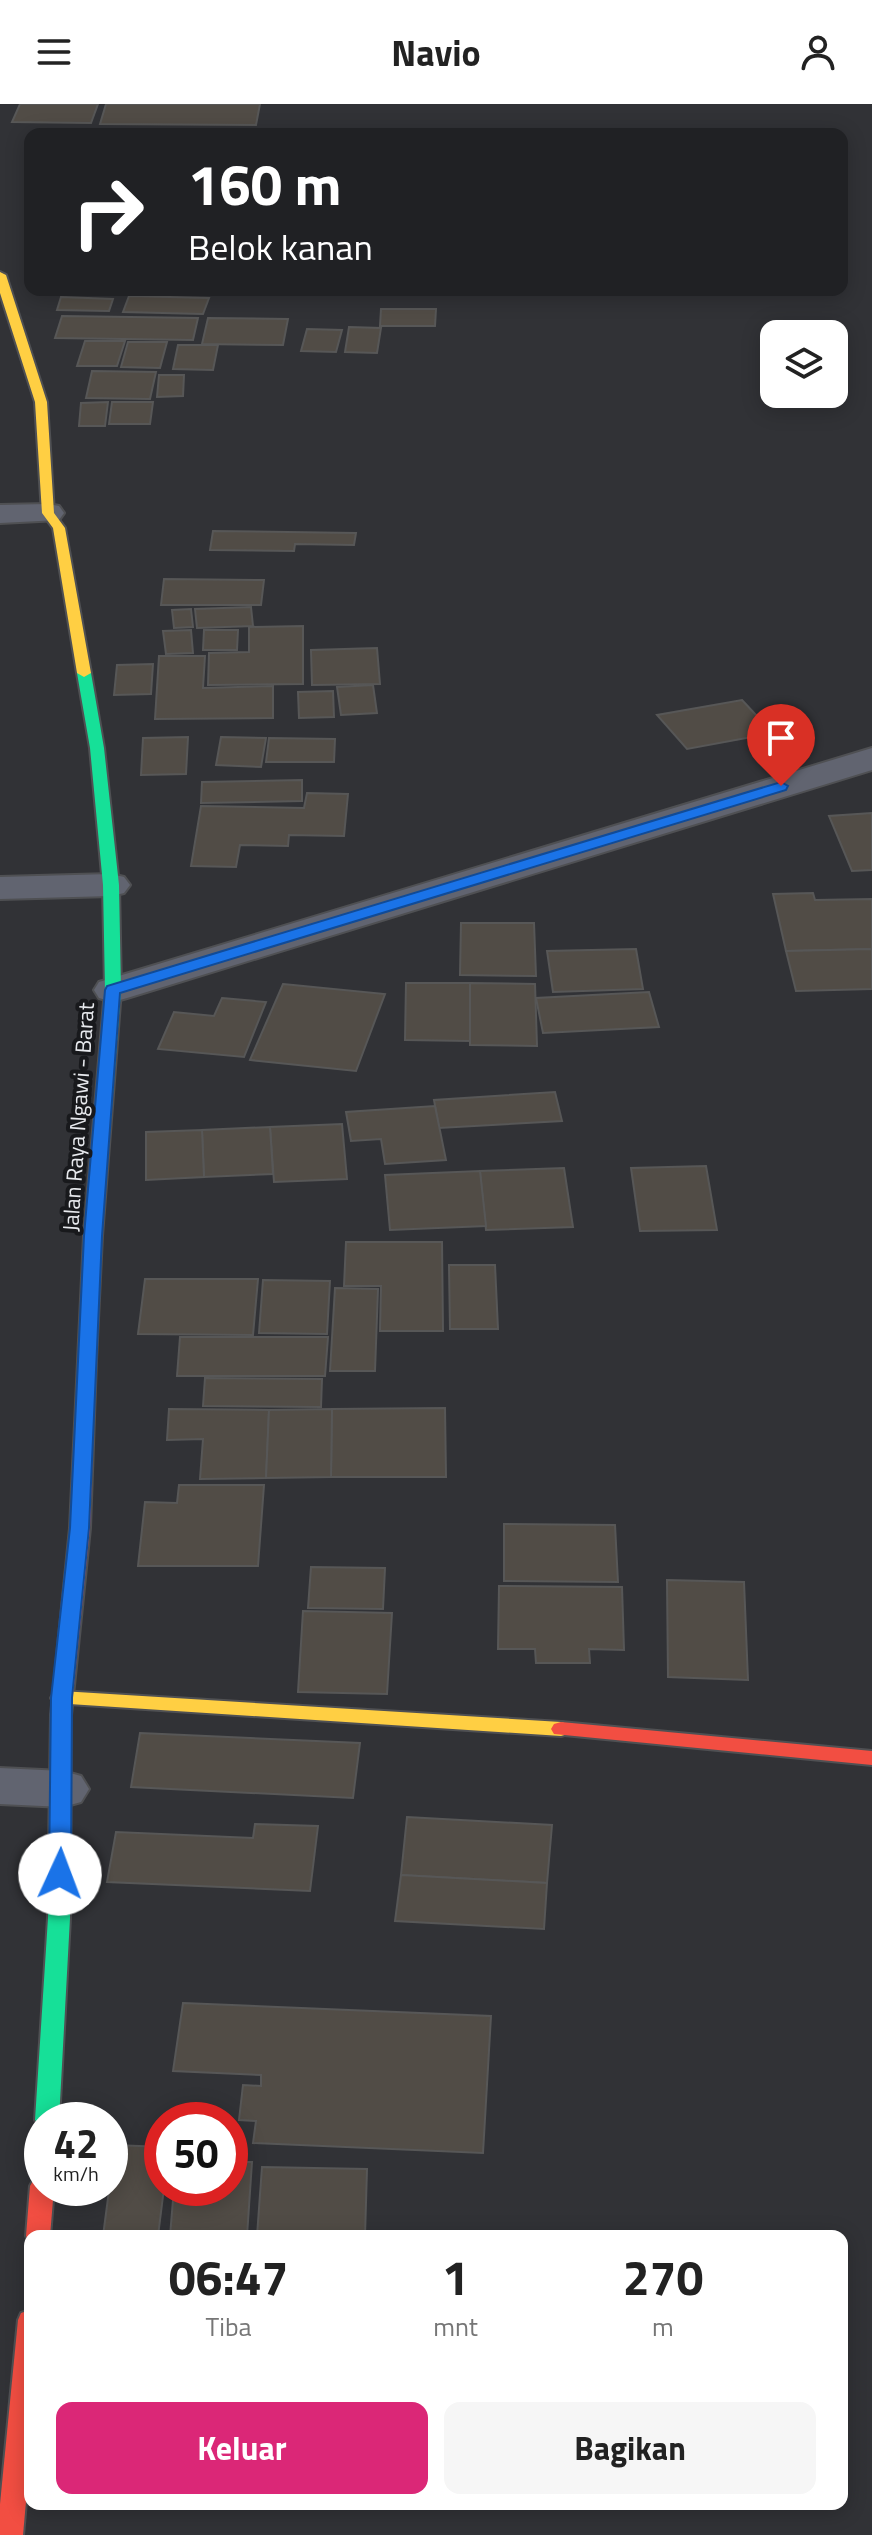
<!DOCTYPE html>
<html lang="id">
<style>
:root{--surface:#fff;--page:#f6f6f6;--text:#222;--muted:#767676;--accent:#db2777}
body{margin:0;font-family:"Titillium Web",sans-serif;background:var(--page);color:var(--text);height:100vh;display:flex;flex-direction:column;font-size:30px;white-space:nowrap}
*{box-sizing:border-box;margin:0}
p{font-size:26px;color:var(--muted)}
.icon{flex:none;width:44px;height:44px;fill:none;stroke:currentColor;stroke-width:2;stroke-linecap:round;stroke-linejoin:round}
.map{position:relative;flex:1;overflow:hidden}
.drawer{position:absolute;left:24px;top:2126px;width:824px;height:280px;display:flex;flex-direction:column;background:var(--surface);border-radius:16px;box-shadow:0 4px 20px #0003}
.drawer>*{flex:none}
.guide{position:absolute;left:24px;top:24px;width:824px;height:168px;border-radius:16px;box-shadow:0 4px 20px #0003;background:#202124;color:#fff;overflow:hidden}
.controls{position:absolute;left:760px;top:216px;display:grid;gap:16px}
.controls a{display:grid;place-items:center;width:88px;height:88px;border-radius:16px;background:var(--surface);box-shadow:0 4px 20px #0003;font-size:40px}
.speed{position:absolute;left:24px;top:1998px;display:flex;gap:16px;font-size:40px;font-weight:700;text-align:center}
.speed>*{display:grid;place-content:center;width:104px;height:104px;border-radius:50%;background:var(--surface);box-shadow:0 4px 20px #0003;line-height:1}
.speed small{font-size:20px;font-weight:400}
.speed .limit{border:12px solid #d22;background:#fff;color:#111}
.pin{position:absolute;display:grid;place-items:center;width:68px;height:68px;color:#fff;margin:-82px -34px;border-radius:50% 50% 50% 0;rotate:-45deg;box-shadow:0 0 8px #0007}
.pin .icon{rotate:45deg}
.me{position:absolute;width:88px;margin:-44px;rotate:2deg;stroke-linejoin:round;filter:drop-shadow(0 0 6px #0008)}
.turn{display:flex;align-items:center;gap:28px;height:168px;padding:0 32px;font-size:36px}
.turn .icon{width:104px;height:104px;stroke-width:2.5}
.turn b{display:block;font-size:56px;line-height:68px}
.eta{display:flex;justify-content:space-evenly;align-items:center;height:136px;text-align:center}
.eta b{font-size:48px;font-weight:700;line-height:56px}
.primary-button{display:flex;gap:16px;margin-top:auto;padding:16px 32px}
.primary-button a{flex:1;height:92px;border-radius:16px;background:var(--accent);color:#fff;font-size:32px;font-weight:700;line-height:92px;text-align:center}
.primary-button a+a{background:var(--page);color:var(--text)}
header{display:flex;justify-content:space-between;align-items:center;height:104px;padding:0 32px;background:var(--surface);font-size:36px;font-weight:700}
.map>svg:first-child{display:block}
</style>
<header><svg class="icon" aria-label="menu" viewBox="0 0 24 24"><path d="M4 6h16M4 12h16M4 18h16"/></svg>Navio<svg class="icon" aria-label="person" viewBox="0 0 24 24"><circle cx="12" cy="8" r="4"/><path d="M4 21q1-7 8-7t8 7"/></svg></header>
<div class="map">
<svg width="872" height="2431" viewBox="0 0 872 2431">
<rect width="100%" height="100%" fill="#313236"/>
<g fill="#514c46" stroke="#575757" stroke-width="2">
<path d="M20 0H98L91 19 12 18Z"/>
<path d="M106 0H260L256 21 100 20Z"/>
<path d="M129 192 209 194 203 210 123 208Z"/>
<path d="M61 193 113 195 109 207 57 206Z"/>
<path d="M381 205H436L435 222H380Z"/>
<path d="M62 212 198 214 193 236 55 234Z"/>
<path d="M208 214 288 215 283 241 202 240Z"/>
<path d="M349 223 381 224 377 249 345 248Z"/>
<path d="M307 225 342 226 336 248 301 247Z"/>
<path d="M85 237H125L117 262H77Z"/>
<path d="M128 238H167L160 264 121 263Z"/>
<path d="M178 241H218L213 266 173 265Z"/>
<path d="M92 267 156 268 150 295 86 294Z"/>
<path d="M159 271H184L183 292 157 293Z"/>
<path d="M108 298 105 322H79L81 299Z"/>
<path d="M112 298H153L150 320H109Z"/>
<path d="M213 427 356 429 354 441 295 440 294 447 210 446Z"/>
<path d="M164 475 264 476 261 501H161Z"/>
<path d="M251 503 253 522 197 524 195 505Z"/>
<path d="M191 505 193 523 174 524 172 506Z"/>
<path d="M303 522V580L208 581 209 549 249 548V523Z"/>
<path d="M191 526 193 549 166 550 163 527Z"/>
<path d="M204 526H238L237 546H203Z"/>
<path d="M377 544 380 580 312 581 311 546Z"/>
<path d="M159 552H205L203 584 273 582V614L155 615Z"/>
<path d="M153 560 151 590 114 591 117 561Z"/>
<path d="M373 581 377 609 341 611 337 583Z"/>
<path d="M333 587 334 613 299 614 298 588Z"/>
<path d="M742 596 773 629 687 645 657 611Z"/>
<path d="M188 633 186 670 141 671 143 634Z"/>
<path d="M221 633 266 634 261 663 216 661Z"/>
<path d="M269 634 335 635 334 658H266Z"/>
<path d="M302 676V697L201 699 202 678Z"/>
<path d="M307 689 348 690 344 732 289 731 288 742 240 741 236 763 191 762 201 702 304 704Z"/>
<path d="M872 709V766L852 767 829 712Z"/>
<path d="M813 789 815 796 872 795V845L786 847 773 790Z"/>
<path d="M461 819H534L536 872 460 871Z"/>
<path d="M636 845 643 885 553 888 547 847Z"/>
<path d="M872 845V885L796 887 786 847Z"/>
<path d="M406 879H470V937L405 936Z"/>
<path d="M470 879 535 880 537 942 470 941Z"/>
<path d="M283 880 385 890 356 967 250 956Z"/>
<path d="M649 888 659 923 543 929 536 894Z"/>
<path d="M222 894 266 898 244 953 158 945 174 908 214 912Z"/>
<path d="M555 988 562 1017 439 1024 434 996Z"/>
<path d="M435 1002 446 1056 385 1060 381 1035 351 1037 346 1008Z"/>
<path d="M342 1020 347 1075 274 1078 270 1023Z"/>
<path d="M270 1023 273 1070 204 1073 202 1026Z"/>
<path d="M202 1026 204 1073 146 1076V1028Z"/>
<path d="M706 1062 717 1126 640 1127 631 1064Z"/>
<path d="M564 1064 573 1123 486 1126 480 1067Z"/>
<path d="M480 1067 486 1122 390 1126 385 1071Z"/>
<path d="M346 1138H442L443 1227H380L381 1182H344Z"/>
<path d="M449 1161H495L498 1225H450Z"/>
<path d="M145 1175H258L253 1231 138 1230Z"/>
<path d="M263 1176 330 1177 327 1230 259 1229Z"/>
<path d="M335 1184 378 1185 375 1267H330Z"/>
<path d="M180 1233H328L325 1272H177Z"/>
<path d="M205 1274 322 1275 321 1303 203 1302Z"/>
<path d="M445 1304 446 1373H331L332 1305Z"/>
<path d="M169 1305 269 1306 266 1374 200 1375 203 1335 167 1336Z"/>
<path d="M332 1305 331 1373 266 1374 269 1306Z"/>
<path d="M179 1381H264L258 1462H138L145 1398 177 1399Z"/>
<path d="M504 1420 615 1421 618 1478 504 1477Z"/>
<path d="M311 1463 385 1464 383 1505 308 1504Z"/>
<path d="M667 1476 744 1478 748 1576 668 1573Z"/>
<path d="M499 1482 622 1483 624 1546 589 1545 590 1559H536L535 1545H498Z"/>
<path d="M303 1507 392 1509 387 1590 298 1588Z"/>
<path d="M140 1629 360 1639 353 1694 131 1683Z"/>
<path d="M407 1713 552 1721 547 1779 401 1771Z"/>
<path d="M255 1720 318 1722 310 1787 107 1778 116 1728 253 1734Z"/>
<path d="M401 1771 547 1779 544 1825 395 1817Z"/>
<path d="M183 1899 491 1912 483 2049 253 2039 256 2017 239 2016 243 1981 261 1982V1971L173 1967Z"/>
<path d="M115 2041 162 2043 164 2084 158 2132H103Z"/>
<path d="M230 2058H252L247 2132H170L174 2084H230Z"/>
<path d="M262 2063 367 2065 365 2132H257Z"/>
</g>
<g fill="none" stroke-linecap="round" stroke-linejoin="round">
<g stroke="#4f5053" stroke-width="4">
<g id="street">
<path d="M48 400 59 402 64 409 59 416 0 419V401Z"/>
<path d="M872 644V666L127 894 113 898 99 894 94 886 99 878Z"/>
<path d="M111 770 124 773 130 781 124 789 111 792 0 795V773Z"/>
<path d="M0 1664 63 1667 81 1672 89 1685 81 1698 63 1703 0 1700Z"/>
</g>
</g>
<g stroke="#4f5053" stroke-width="4">
<g id="fast">
<path d="M84 565 91 569 104 644 119 781 121 886 102 1132 96 1257 87 1263 78 1257 84 1132 105 886 103 781 90 644 77 569Z"/>
<path d="M61 1604 68 1606 71 1611 70 1814 59 2016H42V2023L35 2016 48 1814 51 1611 54 1606Z"/>
</g>
</g>
<g stroke="#4f5053" stroke-width="4">
<g id="slow">
<path d="M0 168 6 171 47 298 54 409 65 424 91 569 84 573 77 569 53 424 42 409 35 298 0 189Z"/>
<path d="M61 1587 561 1618 568 1620 571 1625 568 1630 561 1632 54 1599 51 1594 54 1589Z"/>
</g>
</g>
<g stroke="#4f5053" stroke-width="4">
<g id="jam">
<path d="M87 1251 96 1257 90 1424 71 1611 68 1616H54L51 1611 70 1424 78 1257Z"/>
<path d="M561 1618 872 1647V1661L554 1630 551 1625 554 1620Z"/>
<path d="M42 2073V2084H54L50 2132H30V2139L26 2132 30 2082 34 2075Z"/>
<path d="M30 2206V2353L23 2431H0V2400L18 2216 21 2209Z"/>
</g>
</g>
<use href="#street" fill="#616470" fill-rule="evenodd"/>
<use href="#fast" fill="#16e098" fill-rule="evenodd"/>
<use href="#slow" fill="#ffcf43" fill-rule="evenodd"/>
<use href="#jam" fill="#f24e42" fill-rule="evenodd"/>
</g>
<path fill="#1a73e8" stroke="#114b97" stroke-width="2" d="M781 678 788 682 786 686 120 889 102 1132 89 1424 72 1594 71 1770 68 1776H53L49 1770 51 1594 70 1424 84 1132 105 886 107 882Z"/>
<g text-anchor="middle" stroke-width="8" stroke-linejoin="round" paint-order="stroke">
<g font-size="22" fill="#e8eaee" stroke="#18191c">
<text transform="translate(78 1013) rotate(-86)" y="8">Jalan Raya Ngawi - Barat</text>
</g>
</g>
</svg>
<div class="controls">
<a><svg class="icon" aria-label="layers" viewBox="0 0 24 24"><path d="M12 4l9 5-9 5-9-5zM3 14l9 5 9-5"/></svg></a>
</div>
<div class="speed"><div>42<small>km/h</small></div><div class="limit">50</div></div>
<div class="pin" style="left:781px;top:682px;background:#d93025"><svg class="icon" aria-label="arrive" viewBox="0 0 24 24"><path d="M6 21V4h12l-3 4 3 4H6"/></svg></div>
<svg class="me" style="left:60px;top:1770px" viewBox="-20 -20 40 40"><circle r="19" fill="#fff"/><path d="M0-13L10 11 0 6-10 11z" fill="#1a73e8"/></svg>
<div class="guide">
<div class="turn"><svg class="icon" aria-label="right" viewBox="0 0 24 24"><path d="M7 20v-9h11M14 6l5 5-5 5"/></svg><div><b>160 m</b>Belok kanan</div></div>
</div>
<section class="drawer">
<div class="eta">
<div><b>06:47</b><p>Tiba</p></div>
<div><b>1</b><p>mnt</p></div>
<div><b>270</b><p>m</p></div>
</div>
<div class="primary-button"><a>Keluar</a><a>Bagikan</a></div>
</section>
</div>
